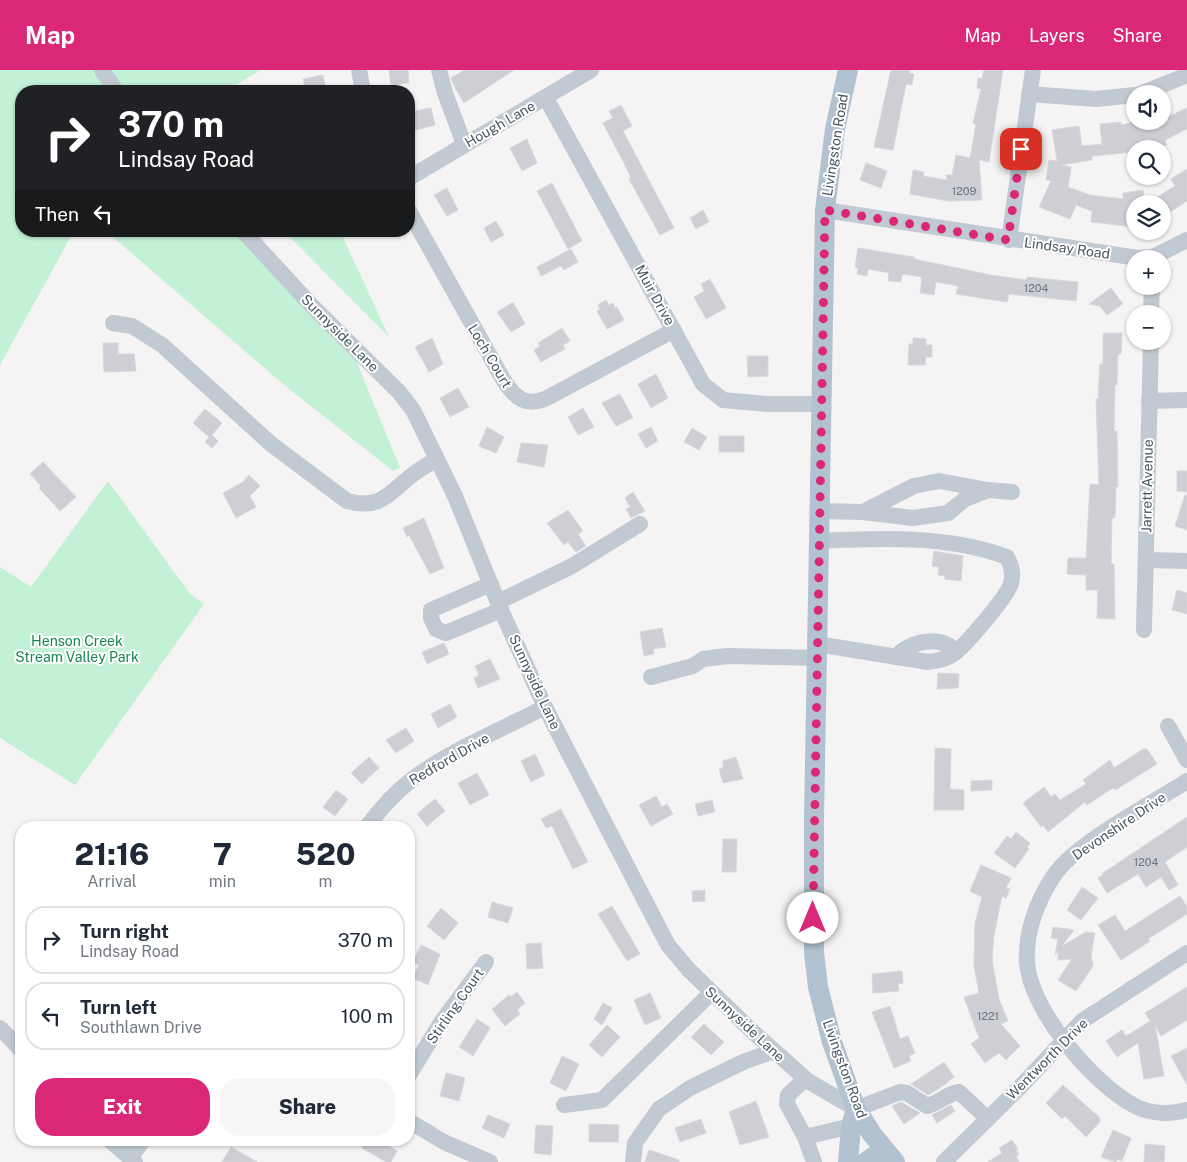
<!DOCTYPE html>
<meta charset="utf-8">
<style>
:root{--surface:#fff;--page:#f6f6f7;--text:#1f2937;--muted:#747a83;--line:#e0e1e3;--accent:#db2777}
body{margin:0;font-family:"Public Sans",sans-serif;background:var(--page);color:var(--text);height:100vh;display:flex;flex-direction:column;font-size:19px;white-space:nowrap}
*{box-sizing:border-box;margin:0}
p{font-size:16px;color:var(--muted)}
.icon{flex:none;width:28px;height:28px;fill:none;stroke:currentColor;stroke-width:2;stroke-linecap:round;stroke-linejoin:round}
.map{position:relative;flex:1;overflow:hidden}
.drawer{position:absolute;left:15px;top:751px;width:400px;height:325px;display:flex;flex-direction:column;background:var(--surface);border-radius:20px;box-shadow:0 1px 4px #0004}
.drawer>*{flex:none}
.guide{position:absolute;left:15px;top:15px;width:400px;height:152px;border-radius:20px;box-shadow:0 1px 4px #0004;background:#202124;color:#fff;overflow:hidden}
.tools{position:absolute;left:1126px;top:15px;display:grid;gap:10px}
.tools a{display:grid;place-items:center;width:45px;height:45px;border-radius:50%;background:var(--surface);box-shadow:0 1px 4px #0004;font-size:25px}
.pin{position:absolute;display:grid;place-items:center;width:42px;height:42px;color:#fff;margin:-21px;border-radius:10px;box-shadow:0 2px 8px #0006}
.me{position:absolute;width:55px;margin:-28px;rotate:0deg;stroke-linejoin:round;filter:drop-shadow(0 0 4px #0008)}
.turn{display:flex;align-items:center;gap:18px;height:105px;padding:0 20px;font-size:22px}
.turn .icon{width:65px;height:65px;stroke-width:2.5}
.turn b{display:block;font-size:35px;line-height:42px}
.then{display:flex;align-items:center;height:48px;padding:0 20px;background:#0003;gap:10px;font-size:19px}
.eta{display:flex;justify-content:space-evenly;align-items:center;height:85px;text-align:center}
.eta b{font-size:30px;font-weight:800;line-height:35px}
.button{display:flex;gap:10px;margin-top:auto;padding:10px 20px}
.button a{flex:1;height:58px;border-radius:20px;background:var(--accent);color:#fff;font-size:20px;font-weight:800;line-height:58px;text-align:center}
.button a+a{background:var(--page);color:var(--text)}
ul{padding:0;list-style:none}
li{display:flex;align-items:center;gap:15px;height:68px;margin:0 10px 8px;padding:0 10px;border:2px solid var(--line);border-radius:20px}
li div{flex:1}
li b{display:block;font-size:19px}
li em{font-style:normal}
header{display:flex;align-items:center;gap:30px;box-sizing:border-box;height:70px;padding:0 25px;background:var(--accent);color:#fff}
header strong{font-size:24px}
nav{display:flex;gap:28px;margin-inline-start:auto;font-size:18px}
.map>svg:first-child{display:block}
</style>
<header>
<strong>Map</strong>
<nav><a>Map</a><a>Layers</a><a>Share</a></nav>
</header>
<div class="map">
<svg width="1187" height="1092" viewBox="0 0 1187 1092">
<rect width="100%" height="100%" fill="#f5f3f3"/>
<g fill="#c3f1d5">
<path d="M0 0H261L225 21H21V161H74L0 295Z"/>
<path d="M106 161H251L344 261 400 398 393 401 283 314Z"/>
<path d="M284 161H340L389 267Z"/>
<path d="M108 411 190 524 204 534 75 715 0 668V497L31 517Z"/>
</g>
<g fill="#cdcfd5" stroke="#d7d9de">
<path d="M389 0H408L409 13 391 15Z"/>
<path d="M464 0H514L464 33 454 16 451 8Z"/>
<path d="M891 0H910L909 3 914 4 912 15 906 14 893 80 874 77Z"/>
<path d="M984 0H1003L989 92 979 90 982 130 948 131 910 124 913 100 924 102 923 106 947 110 946 105H952L956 85 970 88 976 54 973 53 981 19 977 18 978 8 982 9Z"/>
<path d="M323 5 326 21H306L303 9Z"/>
<path d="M621 35 632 56 623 61 674 158 660 165 629 109 631 108 628 101 603 53 613 48 609 41Z"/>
<path d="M431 38 435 55 409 62V42Z"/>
<path d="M1187 38V59L1165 70 1167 75 1135 79V82L1092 86V90L1061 95 1071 97 1068 117 1090 125 1123 129V123L1143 120 1145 134H1135V157L1091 152 1092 141 1076 135 1070 149 1039 137 1051 111 1046 110 1049 90 1057 91 1052 60 1079 56 1082 76 1102 74 1100 54 1121 52V55L1139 51H1169L1167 47Z"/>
<path d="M527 69 537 93 522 101 510 78Z"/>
<path d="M866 93 887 101 881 118 860 110Z"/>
<path d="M1187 99V131L1170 142 1165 134H1146L1175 116 1171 109Z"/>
<path d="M552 113 582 171 568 179 537 121Z"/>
<path d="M447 118 458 140 447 146 434 125Z"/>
<path d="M703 140 709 152 696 159 690 148Z"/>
<path d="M496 151 504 165 491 172 484 158Z"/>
<path d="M858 178 914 187V189L991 205 1026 210 1027 207 1078 212 1076 231 1009 224 1007 232 956 224 958 216 936 212 934 225 920 223 922 207 902 204 901 212 888 211 889 203 868 199 867 206 857 204 858 198 855 197Z"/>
<path d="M571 179 578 192 564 200 561 196 541 206 537 197Z"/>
<path d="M710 209 726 238 706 249 694 227 704 221 701 214Z"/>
<path d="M1111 218 1123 234 1107 245 1100 236 1089 234Z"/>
<path d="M606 230 609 235 613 233 615 238 617 237 624 250 607 259 597 241 600 239 598 235Z"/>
<path d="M513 232 525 254 511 262 497 242Z"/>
<path d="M562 258 570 271 563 275 565 279 541 292 534 280 540 276 538 273Z"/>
<path d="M1103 263H1122L1121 284H1118L1117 315H1115L1114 361H1117L1118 417H1116L1115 448H1112L1111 493 1114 494 1115 549 1097 548 1098 520H1086V505L1067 504 1068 488H1086L1090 414 1099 415 1096 329H1098L1100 294H1103Z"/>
<path d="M432 268 443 294 429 302 415 277Z"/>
<path d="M913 268 926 269V275H932V287H926L925 295H908L909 274H913Z"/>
<path d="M103 273H118V284H134L136 301 104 302Z"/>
<path d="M747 286H768V306L748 307Z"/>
<path d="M656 304 668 328 651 338 638 314Z"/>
<path d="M458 318 469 337 450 347 440 328Z"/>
<path d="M620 324 633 348 616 356 602 333Z"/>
<path d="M583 338 594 357 578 365 568 347Z"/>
<path d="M205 339 222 353 212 365 218 371 212 378 205 372 209 367 193 353Z"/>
<path d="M487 357 504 367 496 383 479 376Z"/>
<path d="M651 357 658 371 646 378 638 364Z"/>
<path d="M692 358 707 367 699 380 684 372Z"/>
<rect x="719" y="366" width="25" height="16"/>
<path d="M521 373 548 375 544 397 517 392Z"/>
<path d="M43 392 76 427 60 441 39 418 41 416 30 404Z"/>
<path d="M1177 401H1187V422L1177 421Z"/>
<path d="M249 405 260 416 250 426 256 437 236 448 223 423 243 412Z"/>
<path d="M633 422 645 441 631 448 626 439 630 437 625 428Z"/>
<path d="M1185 425H1187V460L1175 456Z"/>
<path d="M568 440 583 461 578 464 586 476 576 482 568 472 564 475 547 453Z"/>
<path d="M424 448 444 498 430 504 409 465 407 467 403 458Z"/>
<path d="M934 481 963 486 961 511 945 509V506L938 505 939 497 932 496Z"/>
<path d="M1177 520 1187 523V544L1172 540Z"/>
<path d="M662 558 666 577 653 579 654 584 644 586 640 562Z"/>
<path d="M444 573 449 584 427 594 422 582Z"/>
<path d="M490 589 500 609 478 618 474 608 479 605 475 596Z"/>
<path d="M938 603 959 604 958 618 937 619Z"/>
<path d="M450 634 457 647 438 658 431 644Z"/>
<path d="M406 658 414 671 396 683 386 670Z"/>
<path d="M935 678 951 679 950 719 964 720V740H934Z"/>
<path d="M1143 679H1147L1157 694 1115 720 1113 718 1087 735 1085 732 1048 762 1043 755 1041 757 1023 733 1044 717 1051 727 1055 724 1060 730 1086 714 1083 710 1110 690 1114 698Z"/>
<path d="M535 684 545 705 531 712 521 691Z"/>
<path d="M369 687 379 698 362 714 351 703Z"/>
<path d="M736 687 743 709 723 713 719 699 723 698V691Z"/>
<path d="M477 703 489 725 470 735 458 713Z"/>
<path d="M992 710V720L971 721V711Z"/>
<path d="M336 720 348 729 335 746 323 737Z"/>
<path d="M656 726 662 737 667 734 673 744 651 756 639 735Z"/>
<path d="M435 729 445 741 427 756 417 744Z"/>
<path d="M712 730 715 742 698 746 695 734Z"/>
<path d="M561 739 588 792 573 799 552 756 546 758 541 749Z"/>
<path d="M1187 747V777L1165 792 1178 815 1169 820 1161 807 1146 817 1138 804 1107 823 1098 808 1104 804 1103 803Z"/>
<path d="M1016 762 1030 773 1027 777 1029 779 1015 798 994 783 1007 766 1011 769Z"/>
<path d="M723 769H737L736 802H722Z"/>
<path d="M981 795 1011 808 1006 818 1010 819 1006 828 1002 826 994 865 992 890 999 929 1008 951 1001 954 1020 976 1006 990 999 983 985 993 971 974 979 968 964 927 979 923 974 896 975 853 982 827 970 821Z"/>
<path d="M1082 817 1098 828 1081 850 1067 840Z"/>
<path d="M705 820V831L693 832 692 821Z"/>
<path d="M1180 826 1187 837V844L1148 869 1150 871 1121 890 1098 855 1115 845 1125 861Z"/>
<path d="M492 832 513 838 508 853 488 847Z"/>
<path d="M612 836 640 884 627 891 598 844Z"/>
<path d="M441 838 458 853 444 870 427 856Z"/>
<path d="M1053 857 1074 860 1062 876 1086 862 1095 863 1091 885 1093 896 1076 921 1058 910 1072 889 1058 890V881L1055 885 1058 869 1051 868Z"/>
<path d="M541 873 543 898 527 899 526 874Z"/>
<path d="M421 875 440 884 428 915 413 908 419 895 413 892Z"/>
<path d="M902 901 903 913 898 914 899 921 873 923 872 904Z"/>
<path d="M1187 917V950L1161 966 1155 955 1164 1006 1144 1009 1138 973 1117 987 1106 971 1122 960 1126 966 1152 950 1150 951 1145 943Z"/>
<path d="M517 922 525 933 517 940 520 944 505 956 492 939 509 925 511 927Z"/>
<path d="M650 923 661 948 645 955 634 930Z"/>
<path d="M603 933 612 938 602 955 594 949Z"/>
<path d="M890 936 900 969 908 966 915 983 909 986 911 991 894 998 872 942Z"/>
<path d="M477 949 490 958 473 986 459 977Z"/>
<path d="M704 954 724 972 711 985 691 967Z"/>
<path d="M607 955 620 967 602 987 589 975Z"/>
<path d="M1187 978V1015L1171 986Z"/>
<path d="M562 986 579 994 566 1021 550 1013Z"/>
<path d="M944 992 954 1007 940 1018 928 1025 911 1014Z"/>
<path d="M446 1003 465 1008 459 1031 440 1026Z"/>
<path d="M1063 1015 1100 1048V1052L1086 1067 1065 1046 1062 1049 1046 1033Z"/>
<path d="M756 1031 769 1067 740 1075 729 1042Z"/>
<path d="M901 1032 920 1043 904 1054 892 1036Z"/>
<path d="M951 1035 955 1041 937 1053 932 1045Z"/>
<path d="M488 1045 510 1054 504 1068 482 1058Z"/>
<path d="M701 1049 706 1063 680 1072 675 1058Z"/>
<path d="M589 1054 619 1055 618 1072H589Z"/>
<path d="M536 1055 553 1056 551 1085 534 1083Z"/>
<path d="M1113 1060 1131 1068 1122 1091 1117 1089 1116 1092 1101 1087Z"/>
<path d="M367 1070H379L397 1081 391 1092H386L362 1078Z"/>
<path d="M1012 1070 1018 1079 1016 1080 1019 1084 1016 1086 1019 1092H988L1002 1083 999 1078Z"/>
<path d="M1145 1074 1165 1076 1164 1092H1144Z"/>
<path d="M231 1077 257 1092H222Z"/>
<path d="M649 1080 679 1090V1092H645Z"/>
</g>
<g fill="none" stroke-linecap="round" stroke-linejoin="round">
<g stroke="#c1cad2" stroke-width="16">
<path d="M102 0 116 21"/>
<path d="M359 0 363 21"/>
<path d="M439 0 445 23 464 74"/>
<path d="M1029 24 1096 29 1135 25"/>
<path d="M1140 24 1187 5"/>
<path d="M546 28 703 314 723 330 767 334H822"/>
<path d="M409 108 591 0"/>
<path d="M825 140 1138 188 1153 187 1187 170"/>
<path d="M409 141 504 311C516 329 526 337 547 328L674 260"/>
<path d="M243 161 312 236 399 322 413 340 455 426 501 540 545 637 659 858 668 875 688 899 753 962 808 1011 856 1039 900 1022 907 1023 927 1036C939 1033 946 1024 959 1022L988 1049"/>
<path d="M1009 170 1033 0"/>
<path d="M1151 244 1152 216"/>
<path d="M113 253 132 256 162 275 271 374 347 431C380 440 388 424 411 406 419 399 429 394 437 389"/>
<path d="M1149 331 1187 330"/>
<path d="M819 441 863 442 913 448 948 443 965 429 988 420 1012 422"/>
<path d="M863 442 914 416 939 411 988 420"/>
<path d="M1147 490 1187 491"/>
<path d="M491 514 431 540V548L436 559 446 563 501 540"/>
<path d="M498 532 572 496 640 454"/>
<path d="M1144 560 1151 271"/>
<path d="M817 574 928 592C939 591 948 589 956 582 968 572 1008 526 1011 513 1014 503 1011 495 1007 487 947 465 882 468 819 471"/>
<path d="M896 587C909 571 942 564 956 582"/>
<path d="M651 607 693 596 703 589 728 586 817 588"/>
<path d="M1168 656 1187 690"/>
<path d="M1187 711C1152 734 1073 774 1053 807 1037 831 1025 863 1027 893 1031 941 1093 1014 1135 1036 1150 1044 1171 1045 1187 1040"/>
<path d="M366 758C380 739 395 722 414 708 451 680 503 659 545 637"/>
<path d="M0 958 21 980"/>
<path d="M409 1005 442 951 486 892"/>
<path d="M805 1009 788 1025 787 1034 805 1067 851 1056"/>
<path d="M564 1035 602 1030 711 923"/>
<path d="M409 1051 444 1072 490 1092"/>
<path d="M805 1067 814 1092"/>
<path d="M109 1070 135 1092"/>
<path d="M130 1089 143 1070"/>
<path d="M633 1092 635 1073 659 1039 690 1018 743 992 774 981"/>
<path d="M944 1092 1022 1015 1082 951 1187 883"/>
</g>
<g stroke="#b3c2d1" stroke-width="20">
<path d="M848 0 835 59 825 140 814 748V883L818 917 832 972 856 1039 872 1064 895 1092"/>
<path d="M848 1092 851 1056 856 1039"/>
<path d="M866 1092 873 1087 888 1084"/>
</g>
</g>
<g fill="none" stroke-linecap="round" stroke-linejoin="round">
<path stroke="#db2777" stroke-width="9" stroke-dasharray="0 16.2" d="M813 848 825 140 1008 170 1021 79"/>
</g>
<g text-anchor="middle" stroke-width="4" stroke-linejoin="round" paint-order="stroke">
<g font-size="11" fill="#6b747e">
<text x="964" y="125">1209</text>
<text x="1036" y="222">1204</text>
<text x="1146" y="796">1204</text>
<text x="988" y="950">1221</text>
</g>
<g font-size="14" fill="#4a5661" stroke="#fff">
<text transform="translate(500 54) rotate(-30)" y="5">Hough Lane</text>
<text transform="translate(835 75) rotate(-81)" y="5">Livingston Road</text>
<text transform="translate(1067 178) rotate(8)" y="5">Lindsay Road</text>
<text transform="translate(655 225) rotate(61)" y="5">Muir Drive</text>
<text transform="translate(340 263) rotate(45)" y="5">Sunnyside Lane</text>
<text transform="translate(490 286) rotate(59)" y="5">Loch Court</text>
<text transform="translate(1147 416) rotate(-89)" y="5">Jarrett Avenue</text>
<text transform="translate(535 612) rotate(65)" y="5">Sunnyside Lane</text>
<text transform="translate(449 689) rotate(-30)" y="5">Redford Drive</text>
<text transform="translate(1119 756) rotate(-34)" y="5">Devonshire Drive</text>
<text transform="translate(455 936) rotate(-55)" y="5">Stirling Court</text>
<text transform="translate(745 954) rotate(43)" y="5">Sunnyside Lane</text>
<text transform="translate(1047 989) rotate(-45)" y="5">Wentworth Drive</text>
<text transform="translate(845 999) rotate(70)" y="5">Livingston Road</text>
</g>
<g font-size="14" fill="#17864f" stroke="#fff">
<text x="77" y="576">Henson Creek<tspan x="77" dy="16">Stream Valley Park</tspan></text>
</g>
</g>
</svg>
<div class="tools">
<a><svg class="icon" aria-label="sound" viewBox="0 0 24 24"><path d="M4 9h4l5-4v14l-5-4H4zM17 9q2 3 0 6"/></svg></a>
<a><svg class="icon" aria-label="search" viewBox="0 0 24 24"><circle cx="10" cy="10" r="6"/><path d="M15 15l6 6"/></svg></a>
<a><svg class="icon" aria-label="layers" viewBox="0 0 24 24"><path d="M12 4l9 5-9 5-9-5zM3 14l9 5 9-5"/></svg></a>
<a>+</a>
<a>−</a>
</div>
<div class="pin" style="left:1021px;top:79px;background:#d93025"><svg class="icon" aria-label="arrive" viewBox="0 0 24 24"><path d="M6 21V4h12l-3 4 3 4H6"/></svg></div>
<svg class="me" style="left:813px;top:848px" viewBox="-20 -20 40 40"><circle r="19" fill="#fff"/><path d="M0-13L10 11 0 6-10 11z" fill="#db2777"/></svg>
<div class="guide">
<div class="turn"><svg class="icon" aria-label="right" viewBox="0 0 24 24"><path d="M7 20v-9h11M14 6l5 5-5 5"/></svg><div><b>370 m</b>Lindsay Road</div></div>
<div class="then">Then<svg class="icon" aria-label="left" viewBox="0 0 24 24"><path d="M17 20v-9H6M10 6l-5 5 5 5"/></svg></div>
</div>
<section class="drawer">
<div class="eta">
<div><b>21:16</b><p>Arrival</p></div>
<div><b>7</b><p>min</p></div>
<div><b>520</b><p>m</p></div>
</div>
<ul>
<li><svg class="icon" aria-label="right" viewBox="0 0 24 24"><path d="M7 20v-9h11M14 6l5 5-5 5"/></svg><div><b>Turn right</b><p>Lindsay Road</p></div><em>370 m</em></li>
<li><svg class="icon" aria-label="left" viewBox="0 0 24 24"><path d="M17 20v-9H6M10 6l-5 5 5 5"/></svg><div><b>Turn left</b><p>Southlawn Drive</p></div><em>100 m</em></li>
</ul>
<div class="button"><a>Exit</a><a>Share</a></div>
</section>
</div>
